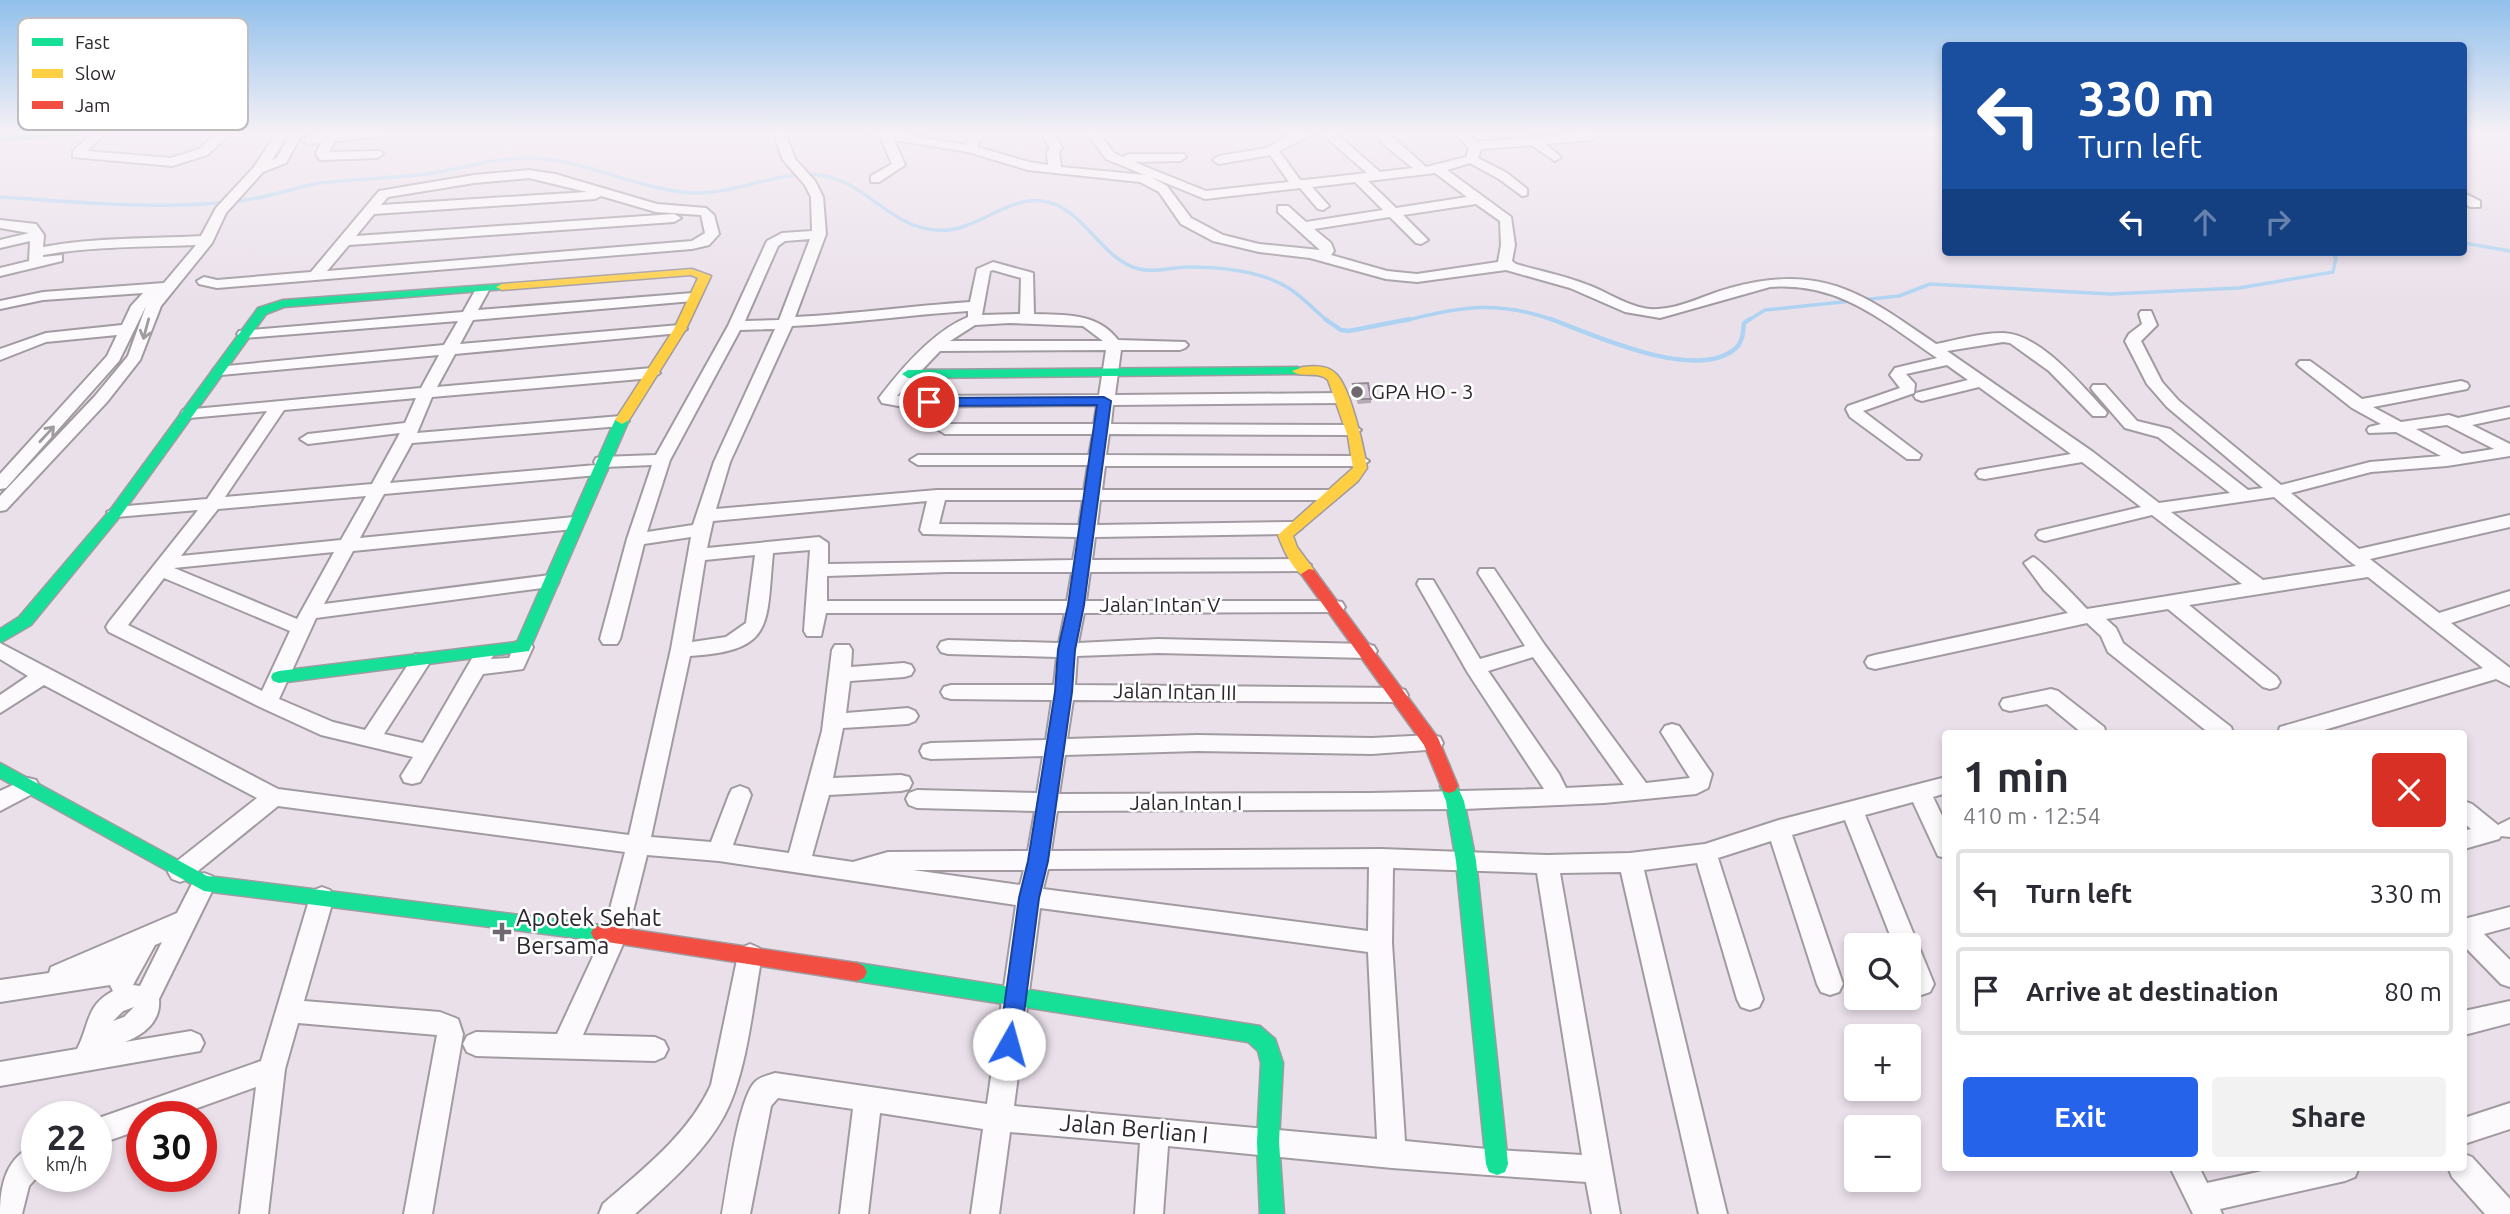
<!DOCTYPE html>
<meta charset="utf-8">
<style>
:root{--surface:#fff;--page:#f2f2f3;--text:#2b2b33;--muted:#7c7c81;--line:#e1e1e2;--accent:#2563eb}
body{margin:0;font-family:Ubuntu,sans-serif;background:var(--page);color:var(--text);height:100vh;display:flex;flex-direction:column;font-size:26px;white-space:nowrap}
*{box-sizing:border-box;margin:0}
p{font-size:23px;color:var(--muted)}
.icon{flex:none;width:38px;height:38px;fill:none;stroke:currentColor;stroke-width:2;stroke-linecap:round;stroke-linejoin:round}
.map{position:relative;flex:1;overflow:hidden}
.details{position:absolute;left:1942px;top:730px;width:525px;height:441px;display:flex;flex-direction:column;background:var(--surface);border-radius:7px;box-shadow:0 4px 10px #0003}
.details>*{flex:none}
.guide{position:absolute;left:1942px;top:42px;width:525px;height:214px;border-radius:7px;box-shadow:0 4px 10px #0003;background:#1a4fa0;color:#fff;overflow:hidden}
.buttons{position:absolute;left:1844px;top:933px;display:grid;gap:14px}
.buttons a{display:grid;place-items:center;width:77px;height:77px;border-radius:7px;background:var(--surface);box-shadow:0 4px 10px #0003;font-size:35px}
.speed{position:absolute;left:21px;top:1101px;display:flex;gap:14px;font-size:35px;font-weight:700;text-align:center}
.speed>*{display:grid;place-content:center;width:91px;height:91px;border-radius:50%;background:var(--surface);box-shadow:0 4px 10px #0003;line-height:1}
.speed small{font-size:18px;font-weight:400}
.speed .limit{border:10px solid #d22;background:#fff;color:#111}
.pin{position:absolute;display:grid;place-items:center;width:60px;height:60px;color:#fff;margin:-30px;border:4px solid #fff;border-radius:50%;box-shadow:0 2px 7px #0007}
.me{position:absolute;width:77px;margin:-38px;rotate:7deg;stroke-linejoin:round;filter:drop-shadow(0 0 5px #0008)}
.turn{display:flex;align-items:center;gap:24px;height:147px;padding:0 21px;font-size:32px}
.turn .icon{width:91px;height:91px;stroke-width:2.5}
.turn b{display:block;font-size:49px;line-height:60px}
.lanes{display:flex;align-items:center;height:66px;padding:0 21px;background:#0003;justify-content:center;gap:35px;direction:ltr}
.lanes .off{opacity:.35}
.round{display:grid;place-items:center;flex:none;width:74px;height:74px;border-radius:7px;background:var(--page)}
.headline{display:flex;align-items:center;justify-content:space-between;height:119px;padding:0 21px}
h1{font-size:42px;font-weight:700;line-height:52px}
.action{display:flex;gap:14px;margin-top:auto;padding:14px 21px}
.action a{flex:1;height:80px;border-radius:7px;background:var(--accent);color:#fff;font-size:28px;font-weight:700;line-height:80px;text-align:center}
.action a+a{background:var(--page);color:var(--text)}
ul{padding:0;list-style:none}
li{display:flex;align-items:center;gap:21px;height:88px;margin:0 14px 10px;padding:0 7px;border:4px solid var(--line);border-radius:7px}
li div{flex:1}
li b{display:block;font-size:26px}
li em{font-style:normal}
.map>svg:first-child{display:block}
</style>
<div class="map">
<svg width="2510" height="1214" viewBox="0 0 2510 1214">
<rect width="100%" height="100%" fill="#eae0ea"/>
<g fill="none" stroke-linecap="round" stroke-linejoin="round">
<g stroke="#aed3f2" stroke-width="3.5">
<path d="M0 197C81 202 164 211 245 200 271 197 295 187 320 183 357 178 395 179 432 173 464 168 496 158 529 158 586 159 637 190 693 193 737 195 781 168 825 176 867 184 891 227 936 230 975 234 1005 196 1043 201 1084 207 1100 259 1139 269 1155 273 1172 267 1188 267 1220 267 1263 271 1290 289 1304 298 1315 311 1328 321"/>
<path d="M2464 243 2510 251"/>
<path d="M1404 321C1461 306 1499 300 1556 321"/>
<path d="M1747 321 1765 310 1899 296 1930 284 2110 294 2239 288 2333 272 2336 258 2332 252"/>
</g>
<g stroke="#aed3f2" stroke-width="4.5">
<path d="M1325 319 1341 330 1349 331 1410 319"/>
<path d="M1551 319C1593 335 1697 383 1736 348 1743 342 1743 331 1744 323L1750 319"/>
</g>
<g stroke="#a19ba1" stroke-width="4">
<g id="street">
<path d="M93 132H106L87 151 171 158 199 149 219 132H233L207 155 172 166 73 157V151Z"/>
<path d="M277 132H289L272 160 277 158 291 132H303L286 163 263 172 226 213 212 243 161 306 140 360 107 402 6 510 0 511V496L95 396 128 356 146 306 119 361 6 488 0 489V474L107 356 117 335 46 342 0 360V349L46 333 122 325 131 306 143 293 43 300 0 309V301L43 292 164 283 196 245C145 247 93 246 43 255V257L62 255V261L0 276V268L29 261 30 241 0 248V240L29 233 0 228V220L36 224 44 235 43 247C95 237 149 239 201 236L216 208 254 167Z"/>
<path d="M394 132 388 136 335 141 329 152 381 151 383 154 377 158 323 160 319 159 316 153 322 142 308 144 302 140C319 128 372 132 394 132Z"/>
<path d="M773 132H785L795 159 815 181 823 197 826 234 795 317C854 314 911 306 970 302L977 269 993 262 1033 273 1034 314C1066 315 1098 313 1118 340L1185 342 1188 345 1185 348 1180 350H1121L1115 395 1341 393 1349 398 1341 403 1113 405 1111 424 1353 425 1361 430 1353 435 1109 434 1106 455 1361 456 1369 461 1361 466H1105L1102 490H1331L1340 495 1331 500H1100L1097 525 1293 522 1302 528 1293 534 1095 537 1092 560 1302 559 1311 565 1302 571 1090 572 1086 601H1335L1342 602 1345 607 1342 612 1084 613 1078 643 1158 639 1367 644 1374 646 1377 651 1374 656 1367 658 1158 653 1077 656 1075 685 1398 688 1405 690 1408 695 1405 700 1398 702 1073 700 1067 739 1197 735 1372 738 1432 735 1440 737 1443 743 1440 749 1372 754 1197 751 1065 755 1059 794 1371 793 1544 789 1468 673 1417 584 1419 580H1433L1480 659 1525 646 1478 573 1480 569H1494L1544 644 1646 783 1690 778 1661 732 1665 726 1672 724 1679 726 1712 774 1708 788 1696 794 1604 803 1464 809 1057 811 1051 851 1381 849 1547 855 1630 853 1705 844 1779 820 1946 777V793L1933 797 1946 824V858L1938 856 1913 802 1865 815 1934 984 1930 992 1921 995 1912 992 1909 986V945H1894L1845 820 1792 835 1843 984 1839 992 1830 995 1821 992 1817 984 1771 841 1718 858 1763 999 1759 1007 1750 1010 1741 1007 1737 999 1697 863 1644 870 1727 1214H1699L1621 872 1560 873 1620 1214H1592L1586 1182 1392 1168 1168 1146 1163 1214H1135L1140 1143 1010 1132 999 1214H971L983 1129 880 1113 868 1214H840L853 1109 778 1098 771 1106 750 1214H722C727 1187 738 1099 755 1082 760 1077 769 1075 775 1073L987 1104 1016 905 719 861 647 855 627 935 583 1035 655 1037 664 1041 668 1049 664 1057 655 1061 476 1056 467 1052 463 1044 467 1036 476 1032 557 1034 603 935 625 852 278 806 188 879 180 882 172 879 168 872 172 865 257 798 44 685 0 713V695L28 676 0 659V643L278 789 629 835 671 649 691 537 644 544 620 639 617 644H603L600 639 627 539 652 465 604 467 607 470 604 474 598 475 384 494 360 538 574 517 583 523 574 529 353 551 324 604 550 575 557 577 559 581 557 585 550 587 316 618 279 699 333 722 365 730 415 654H429L432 659 384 734 423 743 478 648H492L495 653 491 659 509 658 516 642H530L533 647 523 669 483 674 420 782 412 784 404 782 401 776 413 757 321 735 260 707 109 632 106 627 109 622 198 510 116 517 107 512 116 507 207 499 267 411 189 418 181 413 183 410 421 388 439 355 221 375 213 370 216 367 444 345 458 321 244 338 237 334 239 331 463 312 477 287 482 286 489 290 478 310 693 293 700 297 693 301 473 320 460 344 680 325 687 329 680 333 455 354 437 387 652 368 660 373 652 378 432 397 417 433 621 416 629 421 621 426 412 443 390 483 596 465 594 462 596 458 602 457 656 455 728 326 767 241 782 233 812 231 811 197 805 185 783 160ZM810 239 779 320 745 321 778 246 785 241ZM993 270 1021 278 1020 314 982 315 990 271ZM968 311V317C933 331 901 369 879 398L882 403 904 407 1097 405 1094 424H945L937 429 945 434H1093L1089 455H918L910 460 918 465H1088L1084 490H937L716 509 730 462 792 326C851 323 909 315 968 311ZM1009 323 1083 326 1103 341H950L975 325ZM775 329 714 462 693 525 647 532 670 460 740 330ZM1106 350 1099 395 897 396 940 351ZM416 398 405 423 308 434 300 439 308 444 400 433 372 484 225 497 284 410ZM366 496 341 540 181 556 218 509ZM945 500H1083L1079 525 939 524ZM927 501 920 530 923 534 1077 537 1073 560 828 564V543L819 537 707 548 713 521ZM810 550 804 631 807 636H821L826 613H1065L1059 643 948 640 941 642 938 647 941 652 948 654 1057 657 1054 685H951L944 687 941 692 944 697 951 699 1052 700 1046 740 931 743 923 745 920 751 923 757 931 759 1043 756 1037 793 917 790 909 793 906 799 909 805 917 808 1035 811 1028 851 888 852 853 862 812 856 829 795 901 791 909 789 912 783 909 777 901 775 833 778 843 728 908 724 915 721 918 716 915 711 908 708 846 713 850 681 904 677 911 675 914 670 911 665 904 663 851 667 852 650 849 645H835L832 650 822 731 789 853 733 845 751 795 748 789 740 786 732 789 729 795 711 842 651 837 690 656C775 651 766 625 773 553ZM334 552 297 619 174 568ZM755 555 746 623 726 637 692 642 705 560ZM947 572H1072L1067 601H827V576ZM164 578 290 631 262 691 128 625ZM1533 657 1624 785 1566 788 1559 774 1488 671ZM1369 867 1368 931 1043 889 1048 869ZM1393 868 1537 873 1582 1155 1497 1150 1405 1141 1392 943ZM913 870H1024L1020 885ZM1040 908 1368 952 1377 1139 1014 1106Z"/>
<path d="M862 132H891L966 145 970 132H982L977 147 1029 162 1048 165 1047 152 1050 148 1041 132H1053L1062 148 1059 152 1061 167 1145 175 1106 159 1086 132H1098L1114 153 1123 157 1129 154H1184L1186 157 1180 161 1134 162 1206 191 1289 182 1270 155 1219 164 1213 160 1219 156 1267 148 1294 132H1317L1279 151 1300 180H1305L1367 173 1320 132H1334L1380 172 1413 168 1383 144 1375 132H1387L1426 167 1466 157 1469 149 1456 132H1468L1476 142 1601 132 1591 140 1545 144 1561 157 1555 161 1531 145 1481 149 1478 158 1507 173 1527 189V195L1522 196 1499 179 1470 163 1447 170 1511 217 1515 245 1512 261 1516 264C1540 271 1565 276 1588 285 1610 293 1634 311 1658 309 1682 308 1707 294 1730 288 1823 263 1862 293 1936 344 1957 340 1980 333 2001 333 2039 332 2081 385 2105 410L2107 413 2105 416H2093L2049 371 2010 343 2003 342 1947 351 2093 452 2159 503 2230 493 2158 437 2125 428 2093 391 2091 388 2093 385H2105L2137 421 2170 429 2248 490 2263 488 2167 407 2147 384 2125 341 2129 334 2142 324 2139 314 2141 311H2151L2157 325 2141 341 2162 382 2179 401 2281 485 2370 462 2441 456 2396 432 2369 433 2367 430 2369 427 2381 424 2352 408 2300 367 2297 364 2300 361H2310L2362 399 2461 381 2467 383 2469 386 2467 389 2373 407 2401 422 2449 415 2458 418 2510 407V417L2472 425 2510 444V456L2447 466 2371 472 2291 493 2359 549 2510 515V527L2370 559 2439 613 2510 591V604L2451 623 2510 668V686L2496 679 2314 733H2278L2280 727 2483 668 2368 577 2189 605 2277 677 2280 682 2277 687 2270 689 2263 687 2168 609 2106 619 2116 628 2123 643 2231 727 2233 733H2209L2108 652 2101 636 2087 623 1875 669 1868 667 1865 662 1868 657 1875 655 2068 613 2044 590 2024 563 2033 557C2040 559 2078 600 2087 609L2242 584 2152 515 2045 541 2039 539 2036 535 2039 531 2141 507 2082 462 1985 479 1979 478 1976 474 1979 470 2071 454 1979 387 1922 401 1916 399 1914 396 1916 393 1968 380 1947 365 1906 374 1915 384 1914 393 1863 411 1921 455 1919 459H1907L1850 417 1846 409 1848 406 1900 388 1890 375 1895 368 1937 358C1884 322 1839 281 1770 287L1660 318 1625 312 1570 288 1506 270 1417 282 1386 279 1310 258 1259 252 1213 241 1181 224 1159 192 1140 182 1028 170 968 152 894 140 905 165 879 182H871V176L892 164 881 138ZM1435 173 1467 197 1396 208 1368 181ZM1151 177 1205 199 1300 188 1318 209 1323 210 1329 206 1312 187 1355 182 1383 210 1306 222 1288 206H1278V212L1320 250 1259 244 1223 235 1191 218 1167 186ZM1476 204 1500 221 1501 245 1498 262 1417 274 1387 271 1331 255 1334 251 1331 243 1314 229 1390 217 1416 243 1421 244 1428 240 1403 215ZM2447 425 2494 449 2462 454 2416 429ZM2274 497 2348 560 2356 566 2263 580 2171 512Z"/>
<path d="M529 170 555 174 657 204 706 208 714 215 719 234 709 245 692 249 217 288 199 284 197 281 204 277 217 280 311 272 379 191 474 175ZM529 178 587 192 381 205 388 197 474 183ZM601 196 656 212 701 215 705 233 692 241 327 271 349 245 674 222 681 218 674 214 356 236 374 214 595 199Z"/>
<path d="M2464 193 2480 201V207H2470L2464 203Z"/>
<path d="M2051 689 2058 691 2104 727 2106 733H2082L2047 704 2010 711 2003 709 2000 704 2003 699Z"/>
<path d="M28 778 36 780 39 786 36 792 0 811V791Z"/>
<path d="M2464 801 2472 804 2498 825 2510 819V837L2501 836 2499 839 2464 849V831L2471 829 2464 823Z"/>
<path d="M204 873 212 876 216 883 159 999C161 1021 145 1034 125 1042L191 1031 200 1035 204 1043 200 1051 0 1086V1062L77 1049C90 1025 85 1006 113 991L110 985 0 1002V980L49 973 51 967 177 913 196 876ZM162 942 140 986 133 985 155 945ZM134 1007 124 1017 113 1021 123 1011Z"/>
<path d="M322 887 330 890 334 897 304 1001 440 1012 458 1019 463 1034 432 1214H404L437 1035 298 1023 285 1069 268 1214H240L256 1087 175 1116H142V1129L96 1145V1119L261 1061 310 897 314 890Z"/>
<path d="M2510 907V927L2484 934 2510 960V987L2501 984 2464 946V919Z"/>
<path d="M750 944 759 948 762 955C753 1003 747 1074 724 1116 704 1153 666 1186 635 1214H599L603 1204C642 1170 689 1134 711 1085L738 955 741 948Z"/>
<path d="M2510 1001V1023L2464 1035V1011Z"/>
<path d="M2510 1103V1129L2464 1144V1118Z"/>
<path d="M37 1144 38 1176 29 1186 22 1214H0C0 1185 6 1156 37 1144Z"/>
<path d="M2464 1154 2472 1157 2510 1199V1214H2485L2452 1177 2448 1167H2464Z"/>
<path d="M2170 1167H2199L2207 1183 2281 1167H2359L2355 1177 2345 1181 2220 1209 2222 1214H2193Z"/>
</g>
</g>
<g stroke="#a19ba1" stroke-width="3">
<g id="fast">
<path d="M27 132H82L77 135 0 140V134Z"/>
<path d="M502 284 506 285V289L284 307 266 314 121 515 31 625 0 643V629L19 617 111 509 258 308 283 300Z"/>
<path d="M1298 367 1304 371 1302 374 908 378 902 374 908 370Z"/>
<path d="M622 416 629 420 529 651 279 683 273 681 271 677 273 673 279 671 517 642 615 420Z"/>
<path d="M0 763 207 876 601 925 608 927 611 933 608 939 601 941 204 891 0 778Z"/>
<path d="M1449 779 1455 781 1464 801 1476 861 1508 1164 1505 1172 1497 1175 1489 1172 1486 1164 1456 861 1446 801 1440 786 1443 781Z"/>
<path d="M857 963 1260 1026 1275 1039 1283 1063 1279 1142 1284 1214H1260L1257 1142 1261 1063 1258 1051 1248 1042 857 981 850 978 847 972 850 966Z"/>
</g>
</g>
<g stroke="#a19ba1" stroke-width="3">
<g id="slow">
<path d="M692 269 711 276 686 329 629 420 622 424 615 420 674 329 698 278 691 275 502 290 496 287 502 284Z"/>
<path d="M1303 367C1313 366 1327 365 1335 373 1350 385 1364 448 1367 468L1358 481 1293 536 1297 547 1317 574 1309 579C1294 574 1283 549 1278 535L1353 468 1348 437 1328 380C1317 370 1302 379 1292 371Z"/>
</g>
</g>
<g stroke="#a19ba1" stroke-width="3">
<g id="jam">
<path d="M1309 569 1314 570 1438 738 1458 786 1455 791 1449 793 1443 791 1424 745 1301 574Z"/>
<path d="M601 925 857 963 864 966 867 972 864 978 857 981 601 941 594 939 591 933 594 927Z"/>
</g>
</g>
<use href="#street" fill="#fcfafc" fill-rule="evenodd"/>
<use href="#fast" fill="#16e098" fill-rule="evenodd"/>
<use href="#slow" fill="#ffcf43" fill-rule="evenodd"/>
<use href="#jam" fill="#f24e42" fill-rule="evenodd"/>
</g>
<path fill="#b5abb5" d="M1353 384 1371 399V403L1358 404 1352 388Z"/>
<path fill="#d2c7d3" stroke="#938b94" stroke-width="2" d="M1368 383 1371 399H1359L1353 384Z"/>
<defs><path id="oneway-shaft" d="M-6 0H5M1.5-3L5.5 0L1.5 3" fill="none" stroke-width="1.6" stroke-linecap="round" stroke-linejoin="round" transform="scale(1.75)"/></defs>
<g stroke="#9f9c9f">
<use href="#oneway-shaft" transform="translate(146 329) rotate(105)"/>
<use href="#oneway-shaft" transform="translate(47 434) rotate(-47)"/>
</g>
<linearGradient id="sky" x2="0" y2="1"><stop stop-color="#91c0ec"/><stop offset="0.44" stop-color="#f6f1f6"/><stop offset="1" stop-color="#f6f1f6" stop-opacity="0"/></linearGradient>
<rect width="2510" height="302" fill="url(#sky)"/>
<path fill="#2563eb" stroke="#184099" stroke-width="2" d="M1104 397 1111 401 1084 605 1075 650 1072 692 1048 861 1039 898 1020 1044 1017 1051 1009 1054 1002 1051 999 1044 1019 898 1028 861 1055 692 1058 650 1068 605 1097 405 929 406 922 402 929 398Z"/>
<g fill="#6f6870" stroke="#fff" stroke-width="2.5">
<circle cx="1357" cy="392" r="7"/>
<path d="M498.5 921.5h7v7h7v7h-7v7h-7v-7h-7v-7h7z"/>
</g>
<g text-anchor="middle" stroke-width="5" stroke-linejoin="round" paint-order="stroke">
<g font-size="21" fill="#2d282e" stroke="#fff" text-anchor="start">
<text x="1371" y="399">GPA HO - 3</text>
</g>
<g font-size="21" fill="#2d282e" stroke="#fff">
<text x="1160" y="612">Jalan Intan V</text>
<text transform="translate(1175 692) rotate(1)" y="7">Jalan Intan III</text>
<text x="1186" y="810">Jalan Intan I</text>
</g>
<g font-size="24" fill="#2d282e" stroke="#fff" text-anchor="start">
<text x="516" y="926">Apotek Sehat<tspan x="516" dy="28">Bersama</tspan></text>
</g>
<g font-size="24" fill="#2d282e" stroke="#fff">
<text transform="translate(1134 1129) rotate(5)" y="8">Jalan Berlian I</text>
</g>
</g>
<rect x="18" y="18" width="230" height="112" rx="10" fill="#fff" stroke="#c0bec0" stroke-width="2"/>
<rect x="32" y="38" width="31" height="8" fill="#16e098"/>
<rect x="32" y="69" width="31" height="9" fill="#ffcf43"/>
<rect x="32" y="101" width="31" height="8" fill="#f24e42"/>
<g font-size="19" fill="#2d282e">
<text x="75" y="49">Fast</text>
<text x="75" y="80">Slow</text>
<text x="75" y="112">Jam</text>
</g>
</svg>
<div class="buttons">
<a><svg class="icon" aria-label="search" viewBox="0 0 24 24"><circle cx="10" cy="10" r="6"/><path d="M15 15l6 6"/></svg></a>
<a>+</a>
<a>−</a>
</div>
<div class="speed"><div>22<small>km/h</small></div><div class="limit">30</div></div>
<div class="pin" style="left:929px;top:402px;background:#d93025"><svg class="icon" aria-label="arrive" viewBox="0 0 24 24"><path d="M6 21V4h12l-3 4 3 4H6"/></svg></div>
<svg class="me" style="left:1009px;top:1044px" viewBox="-20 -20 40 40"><circle r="19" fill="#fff"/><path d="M0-13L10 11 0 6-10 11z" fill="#2563eb"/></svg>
<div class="guide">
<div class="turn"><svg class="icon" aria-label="left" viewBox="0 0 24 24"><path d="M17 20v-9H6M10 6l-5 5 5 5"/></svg><div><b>330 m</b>Turn left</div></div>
<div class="lanes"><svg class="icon" aria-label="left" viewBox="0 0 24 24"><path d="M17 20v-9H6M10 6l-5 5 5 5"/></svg><svg class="icon off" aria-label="ahead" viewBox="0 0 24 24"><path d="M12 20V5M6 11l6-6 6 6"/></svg><svg class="icon off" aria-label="right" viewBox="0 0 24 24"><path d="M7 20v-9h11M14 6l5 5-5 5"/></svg></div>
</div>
<section class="details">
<div class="headline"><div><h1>1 min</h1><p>410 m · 12:54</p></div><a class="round" style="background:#d93025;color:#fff"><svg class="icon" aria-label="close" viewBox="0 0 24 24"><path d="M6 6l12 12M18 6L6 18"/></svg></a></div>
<ul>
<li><svg class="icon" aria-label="left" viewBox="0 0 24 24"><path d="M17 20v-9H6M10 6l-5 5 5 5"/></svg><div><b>Turn left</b></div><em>330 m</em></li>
<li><svg class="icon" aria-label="arrive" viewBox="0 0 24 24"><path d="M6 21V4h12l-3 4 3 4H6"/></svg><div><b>Arrive at destination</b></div><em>80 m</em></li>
</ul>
<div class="action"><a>Exit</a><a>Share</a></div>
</section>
</div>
